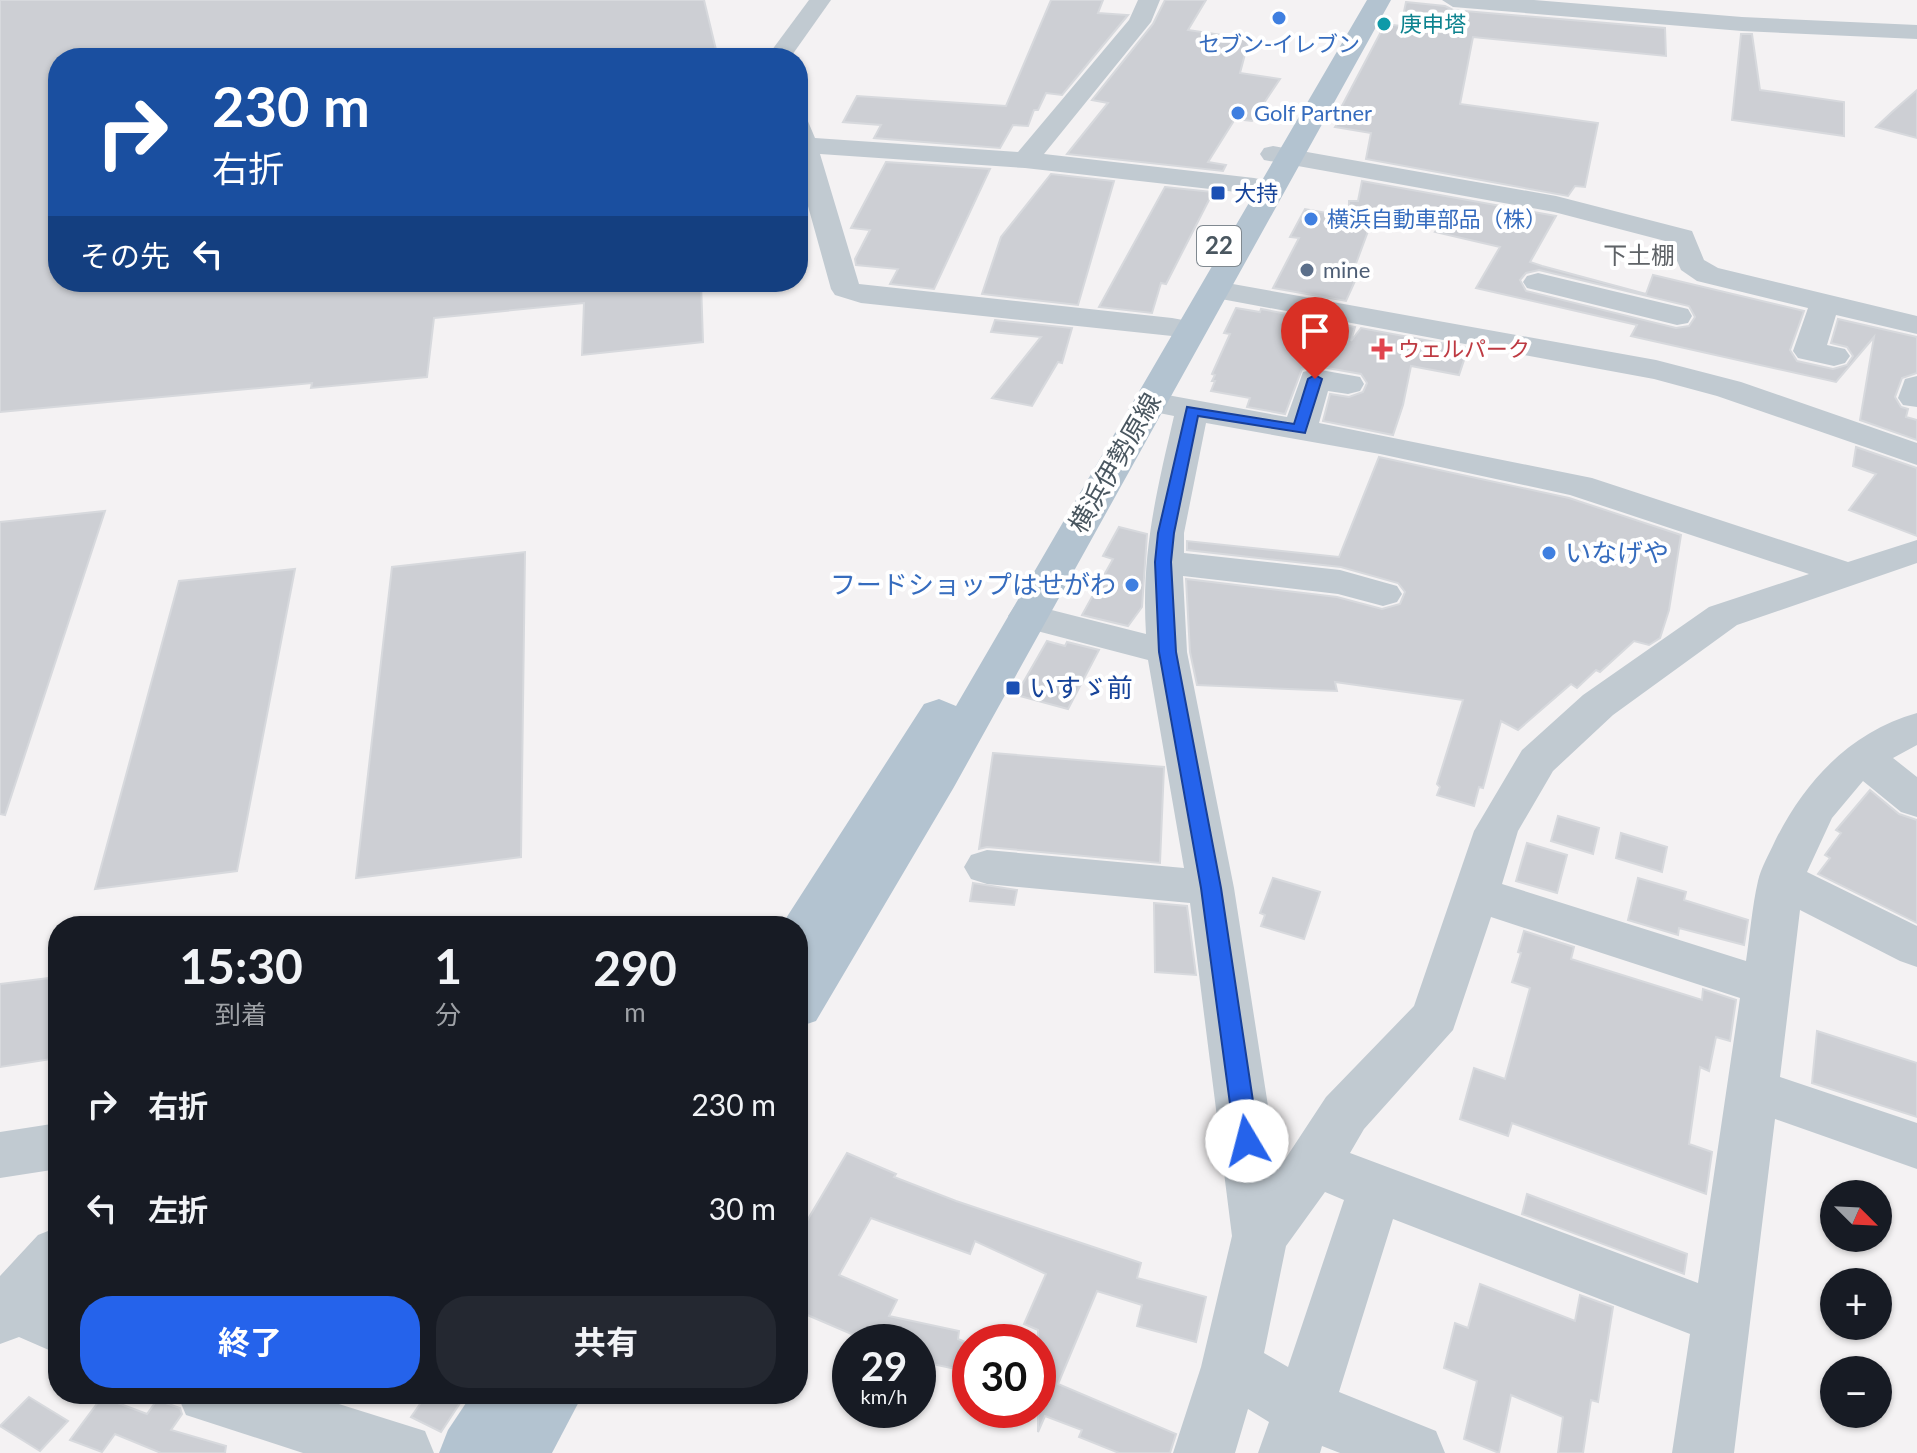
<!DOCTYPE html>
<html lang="ja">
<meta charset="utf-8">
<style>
:root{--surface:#171b24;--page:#242831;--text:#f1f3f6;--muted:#9ea1a6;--accent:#2563eb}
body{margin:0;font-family:Lato,"Noto Sans JP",sans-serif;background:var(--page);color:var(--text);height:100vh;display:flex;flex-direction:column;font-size:30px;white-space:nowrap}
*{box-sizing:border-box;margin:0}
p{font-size:26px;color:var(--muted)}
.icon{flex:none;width:44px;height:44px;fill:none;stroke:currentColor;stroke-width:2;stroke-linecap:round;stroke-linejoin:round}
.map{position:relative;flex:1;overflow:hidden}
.panel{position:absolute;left:48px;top:916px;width:760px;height:488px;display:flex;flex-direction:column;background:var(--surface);border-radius:32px;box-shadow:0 2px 6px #0004}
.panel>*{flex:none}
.guide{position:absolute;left:48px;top:48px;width:760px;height:244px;border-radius:32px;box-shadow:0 2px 6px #0004;background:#1a4fa0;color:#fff;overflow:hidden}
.needle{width:52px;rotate:114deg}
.tools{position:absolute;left:1820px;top:1180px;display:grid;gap:16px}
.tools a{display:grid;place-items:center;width:72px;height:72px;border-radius:50%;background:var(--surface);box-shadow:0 2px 6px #0004;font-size:40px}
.speed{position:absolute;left:832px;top:1324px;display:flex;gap:16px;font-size:40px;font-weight:700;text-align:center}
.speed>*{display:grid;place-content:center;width:104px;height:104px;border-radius:50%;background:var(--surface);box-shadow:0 2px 6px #0004;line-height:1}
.speed small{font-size:20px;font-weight:400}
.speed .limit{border:12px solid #d22;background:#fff;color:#111}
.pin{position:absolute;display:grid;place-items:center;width:68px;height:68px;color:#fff;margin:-82px -34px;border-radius:50% 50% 50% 0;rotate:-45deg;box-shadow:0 0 8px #0007}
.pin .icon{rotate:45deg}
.me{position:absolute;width:88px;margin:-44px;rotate:352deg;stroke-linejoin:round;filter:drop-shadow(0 0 6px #0008)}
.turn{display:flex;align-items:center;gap:28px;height:168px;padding:0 32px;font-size:36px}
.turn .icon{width:104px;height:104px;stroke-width:2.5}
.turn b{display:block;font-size:56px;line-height:68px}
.then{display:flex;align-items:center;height:76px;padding:0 32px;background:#0003;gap:16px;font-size:30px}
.eta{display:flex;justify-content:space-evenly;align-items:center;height:136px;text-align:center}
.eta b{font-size:48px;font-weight:700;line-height:56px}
.cta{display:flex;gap:16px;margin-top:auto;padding:16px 32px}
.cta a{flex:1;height:92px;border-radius:32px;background:var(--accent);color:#fff;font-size:32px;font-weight:700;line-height:92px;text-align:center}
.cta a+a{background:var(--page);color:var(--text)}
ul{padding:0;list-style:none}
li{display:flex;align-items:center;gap:24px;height:104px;padding:0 32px}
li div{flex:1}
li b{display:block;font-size:30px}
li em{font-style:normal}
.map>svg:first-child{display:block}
</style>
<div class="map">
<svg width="1917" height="1453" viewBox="0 0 1917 1453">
<rect width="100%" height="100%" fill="#f4f2f3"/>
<g fill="#cdcfd4" stroke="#d7d9dd" stroke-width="2" fill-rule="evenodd">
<path d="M0 0H704L718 58H58V282H701L703 342 582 355 584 303 434 318 427 377 311 388 312 383 0 412Z"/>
<path d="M1051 0H1103L1098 13 1128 15 1062 95 1046 93 1038 110H1034L1028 126 1013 125 1000 148 874 138 881 125 843 122 857 96 1006 106Z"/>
<path d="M1165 0H1206L1188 30 1249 39 1240 73 1280 79 1252 121 1235 119 1208 162 1226 165 1223 171 1067 154 1108 103 1092 100 1153 24Z"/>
<path d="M1406 2 1445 6 1453 10 1665 28 1666 56 1473 37 1460 104 1598 123 1585 187 1575 186 1568 196 1366 159 1371 133 1335 127 1340 119H1335L1385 24 1401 26Z"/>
<path d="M1741 34H1752L1760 90 1844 102V136L1732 120Z"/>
<path d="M1917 90V138L1876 127 1892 112Z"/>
<path d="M886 162 990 169 934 289 890 284 898 269 856 265 855 259 870 230 851 228Z"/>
<path d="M1051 174 1114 181 1078 305 982 294 1001 237Z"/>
<path d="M1362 181 1556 216 1530 262 1542 266 1646 294 1653 275 1804 311 1790 350 1797 361 1833 369 1847 365 1853 356 1847 347 1831 343 1838 319 1917 337V373L1902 378 1895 397 1901 407 1908 409 1906 417 1917 420V440L1860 420 1874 337 1836 382 1631 336 1637 325 1476 288 1500 247 1435 232 1451 212 1377 207 1354 269 1360 270 1346 301 1273 288 1299 238 1290 237 1305 209 1349 217V201H1358ZM1539 270 1689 306 1695 317 1689 326 1676 328 1526 291 1520 280 1526 273Z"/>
<path d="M1165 187 1213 192 1166 284 1161 283 1152 313 1099 307Z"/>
<path d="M1236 308 1260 312 1261 309 1355 327 1351 341 1361 328 1468 348 1459 375 1411 366 1403 405 1393 435 1323 421 1330 394 1349 397 1363 392 1367 383 1361 374 1316 366 1302 369 1285 414 1247 407 1250 398 1211 391 1215 381H1212L1215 375 1212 374 1230 334 1224 333Z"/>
<path d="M995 320 1072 328 1062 363 1058 362 1032 406 992 398 1041 337 991 332Z"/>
<path d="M1856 447 1917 468V536L1849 510 1876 474 1853 466Z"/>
<path d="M1379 457 1569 498 1681 535 1669 610 1660 638 1649 645 1634 641 1600 672 1596 670 1577 688 1571 684 1518 730 1501 721 1483 788 1479 787 1474 806 1437 795 1440 787 1437 784 1463 700 1335 682 1337 691 1197 685 1190 652 1186 579 1337 597 1382 609 1400 604 1405 592 1398 583 1341 567 1187 550V541L1339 557Z"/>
<path d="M105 511 5 815 0 814V522Z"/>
<path d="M1119 527 1147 534 1142 607 1128 626 1082 615 1113 559 1103 556Z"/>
<path d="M525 552 521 857 356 878 392 567Z"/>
<path d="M295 569 237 871 95 889 179 581Z"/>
<path d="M1047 641 1065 646 1067 642 1099 650 1068 709 1016 695Z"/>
<path d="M993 753 1164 767 1160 863 987 847 979 849Z"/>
<path d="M1870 790 1899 814 1917 820V923L1818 874 1830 858 1825 855 1841 833 1836 830Z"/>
<path d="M1558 816 1599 828 1593 854 1551 841Z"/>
<path d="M1621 833 1667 847 1662 872 1616 858Z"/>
<path d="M1527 843 1567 855 1557 893 1516 881Z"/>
<path d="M1273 878 1320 892 1304 939 1261 926 1265 915 1260 913Z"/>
<path d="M1638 878 1686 892 1684 900 1748 920 1744 945 1679 928 1678 935 1628 920Z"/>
<path d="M973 883 1017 890 1014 905 970 901Z"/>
<path d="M1154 903 1187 906 1196 975 1155 972Z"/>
<path d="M1524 931 1574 947 1571 959 1702 1000 1703 989 1736 1000 1730 1041 1716 1037 1709 1071 1700 1067 1689 1144 1712 1152 1706 1194 1512 1123 1508 1136 1460 1119 1474 1068 1505 1079 1530 988 1512 982 1521 953 1518 952Z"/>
<path d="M58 977V1058L0 1067V984Z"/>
<path d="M1817 1031 1917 1063V1117L1812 1083Z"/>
<path d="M847 1153 896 1174 894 1177 956 1201 1141 1263 1137 1278 1206 1297 1196 1342 1137 1326 1142 1305 1097 1291 1058 1384 1176 1434 1170 1453H1119L1079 1437 1082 1430 1045 1416 1038 1432V1330L1024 1324 1046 1274 975 1241 970 1254 871 1218 839 1275 897 1300 889 1316 959 1331 958 1339 970 1344V1372L918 1361V1342H870L798 1311V1236Z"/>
<path d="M1527 1194 1687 1254 1684 1274 1522 1214Z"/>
<path d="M1480 1284 1575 1321 1580 1295 1613 1307 1598 1402 1591 1400 1583 1453H1558L1563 1417 1511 1395 1499 1453 1464 1439 1477 1381 1444 1368 1455 1323 1468 1328Z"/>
<path d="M427 1394H466L441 1432 411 1417Z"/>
<path d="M29 1397 68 1421 40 1451 0 1426Z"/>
<path d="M102 1397 147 1414 157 1400 180 1408 182 1414 171 1430 226 1446 225 1453H161L115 1434 102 1452 70 1440Z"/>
</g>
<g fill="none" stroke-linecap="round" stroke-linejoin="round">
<g fill="#c1cad1" fill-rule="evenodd">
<path d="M809 0H831L790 58H766Z"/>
<path d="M1138 0H1160L1151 22 1044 154 1254 178 1264 180 1268 186 1264 192 1254 194 1025 168 820 154 859 284 1172 318 1183 320 1188 327 1183 334 1172 336 861 303 835 295 831 289 798 170V116L807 119 815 138 1018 152 1129 20Z"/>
<path d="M1442 0H1534L1742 17 1917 25V39L1742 31 1453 7Z"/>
<path d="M1273 146 1556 196 1692 231 1704 260 1718 268 1917 316V334L1836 315 1827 345 1845 349 1850 356 1845 363 1834 366 1798 358 1793 351 1808 308 1697 281 1681 270 1669 242 1554 212 1264 160 1260 154 1264 148Z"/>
<path d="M1538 273 1688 309 1692 316 1688 323 1677 325 1527 288 1523 282 1527 276Z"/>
<path d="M1216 281 1656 360 1741 382 1917 443V465L1717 396 1654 379 1205 296 1201 290 1205 284Z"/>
<path d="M1315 369 1360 377 1364 384 1360 391 1348 394 1328 391 1319 423 1592 478 1848 562 1917 540V563L1737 625 1613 715 1553 771 1518 831 1502 884 1746 961C1750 935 1752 907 1758 881 1761 868 1769 854 1775 841 1805 781 1850 732 1917 713V745L1893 758 1917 777V817L1901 812 1863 781 1832 818 1807 872 1917 926V967L1900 961 1800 910 1780 1077 1917 1123V1169L1775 1119 1734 1453H1672L1690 1334 1393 1219 1339 1392 1436 1431 1445 1453H1340L1322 1446 1320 1453H1258L1269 1422 1248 1409 1235 1453H1173L1201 1367 1232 1236 1190 903 987 884 971 879 964 867 971 855 987 850 1184 868 1148 660 1014 625 1008 616 1014 607 1028 604 1146 634C1141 554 1156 494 1174 416L1139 409 1134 402 1139 395 1151 392 1287 417 1303 372ZM1206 423 1380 454 1570 495 1809 574 1709 607 1583 695 1522 750 1474 831 1414 1006 1326 1097 1278 1170 1234 888 1187 652 1183 576 1338 594 1383 606 1397 602 1402 594 1397 586 1340 570 1184 553V533ZM1491 917 1740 998 1698 1283 1350 1153 1364 1129 1453 1030ZM1325 1192 1344 1200 1288 1367 1264 1353 1286 1246Z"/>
<path d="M1917 376V407L1903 405 1898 398 1905 379Z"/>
<path d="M58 1123V1169L0 1178V1132Z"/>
<path d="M58 1227V1354L19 1337 0 1344V1276L38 1235Z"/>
<path d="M177 1394H307L425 1431 434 1453H303L186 1415Z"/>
</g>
<g fill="#b3c3d0" fill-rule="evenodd">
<path d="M1367 0H1391L954 787 816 1021 798 1027V926H781L924 704 939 699 956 706Z"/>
<path d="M472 1394H583L552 1453H439L448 1430Z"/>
</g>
</g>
<path fill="#2563eb" stroke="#184099" stroke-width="2" d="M1315 375 1322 379 1305 433 1198 416 1174 533 1171 562 1176 652 1221 888 1259 1141 1255 1148 1247 1151 1239 1148 1235 1141 1201 888 1159 652 1155 562 1158 533 1187 407 1294 424 1308 379Z"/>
<g fill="#3f7fe0" stroke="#fff" stroke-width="3">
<circle cx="1279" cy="18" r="8"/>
<circle cx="1238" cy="113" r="8"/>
<circle cx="1311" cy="219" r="8"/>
<circle cx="1549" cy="553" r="8"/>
<circle cx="1132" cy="585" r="8"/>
</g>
<circle fill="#0f9aa8" stroke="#fff" stroke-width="3" cx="1384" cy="24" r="8"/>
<g fill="#1a4fb4" stroke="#fff" stroke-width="3">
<rect x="1210" y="185" width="16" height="16" rx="4"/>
<rect x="1005" y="680" width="16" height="16" rx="4"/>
</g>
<circle fill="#5c6f8a" stroke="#fff" stroke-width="3" cx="1307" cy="270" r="8"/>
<path fill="#e0444e" stroke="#fff" stroke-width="3" d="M1378 337h8v8h8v8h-8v8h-8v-8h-8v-8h8z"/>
<g text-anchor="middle" stroke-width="8" stroke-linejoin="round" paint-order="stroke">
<g font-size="22" fill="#0d838f" stroke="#fff" text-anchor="start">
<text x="1400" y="32">庚申塔</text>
</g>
<g font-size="22" fill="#366cbe" stroke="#fff" text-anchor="start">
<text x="1279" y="52" text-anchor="middle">セブン-イレブン</text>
<text x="1254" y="121">Golf Partner</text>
<text x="1327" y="227">横浜自動車部品（株）</text>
</g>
<g font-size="22" fill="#164399" stroke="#fff" text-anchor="start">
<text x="1234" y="201">大持</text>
</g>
<g font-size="22" fill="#4e5e75" stroke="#fff" text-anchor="start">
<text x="1323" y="278">mine</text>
</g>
<g font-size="22" fill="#be3a42" stroke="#fff" text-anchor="start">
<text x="1398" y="357">ウェルパーク</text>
</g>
<rect fill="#fff" stroke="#808990" stroke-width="2" x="1197" y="226" width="44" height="40" rx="6"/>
<g font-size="24" font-weight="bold" fill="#4a5760">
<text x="1219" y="254">22</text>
</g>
<g font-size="24" fill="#5f6367" stroke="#fff">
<text x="1639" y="264">下土棚</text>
</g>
<g font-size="26" fill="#4a5760" stroke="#fff">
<text transform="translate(1115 463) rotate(-60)" y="9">横浜伊勢原線</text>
</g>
<g font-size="26" fill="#366cbe" stroke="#fff" text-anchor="start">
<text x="1565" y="562">いなげや</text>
<text x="1116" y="594" text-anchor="end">フードショップはせがわ</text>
</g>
<g font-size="26" fill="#164399" stroke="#fff" text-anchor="start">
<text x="1029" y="697">いすゞ前</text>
</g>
</g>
</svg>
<div class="tools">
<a><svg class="needle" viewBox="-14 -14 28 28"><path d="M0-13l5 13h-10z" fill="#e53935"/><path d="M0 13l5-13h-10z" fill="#9ea1a6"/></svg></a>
<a>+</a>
<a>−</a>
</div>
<div class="speed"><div>29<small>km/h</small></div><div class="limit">30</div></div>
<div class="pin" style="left:1315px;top:379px;background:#d93025"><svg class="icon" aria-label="arrive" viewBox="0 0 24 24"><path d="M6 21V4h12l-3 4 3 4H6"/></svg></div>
<svg class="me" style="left:1247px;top:1141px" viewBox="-20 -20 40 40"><circle r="19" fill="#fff"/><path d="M0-13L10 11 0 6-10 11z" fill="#2563eb"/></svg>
<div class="guide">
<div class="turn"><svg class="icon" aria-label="right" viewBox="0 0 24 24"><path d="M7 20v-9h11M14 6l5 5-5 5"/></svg><div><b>230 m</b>右折</div></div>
<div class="then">その先<svg class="icon" aria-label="left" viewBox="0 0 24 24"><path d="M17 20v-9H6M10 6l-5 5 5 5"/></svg></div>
</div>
<section class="panel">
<div class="eta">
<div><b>15:30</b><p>到着</p></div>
<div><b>1</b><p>分</p></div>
<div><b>290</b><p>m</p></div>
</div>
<ul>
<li><svg class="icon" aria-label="right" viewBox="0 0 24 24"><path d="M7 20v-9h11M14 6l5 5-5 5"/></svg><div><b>右折</b></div><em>230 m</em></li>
<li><svg class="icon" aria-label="left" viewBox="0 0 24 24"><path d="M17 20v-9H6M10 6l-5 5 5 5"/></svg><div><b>左折</b></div><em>30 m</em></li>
</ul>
<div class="cta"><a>終了</a><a>共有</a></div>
</section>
</div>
